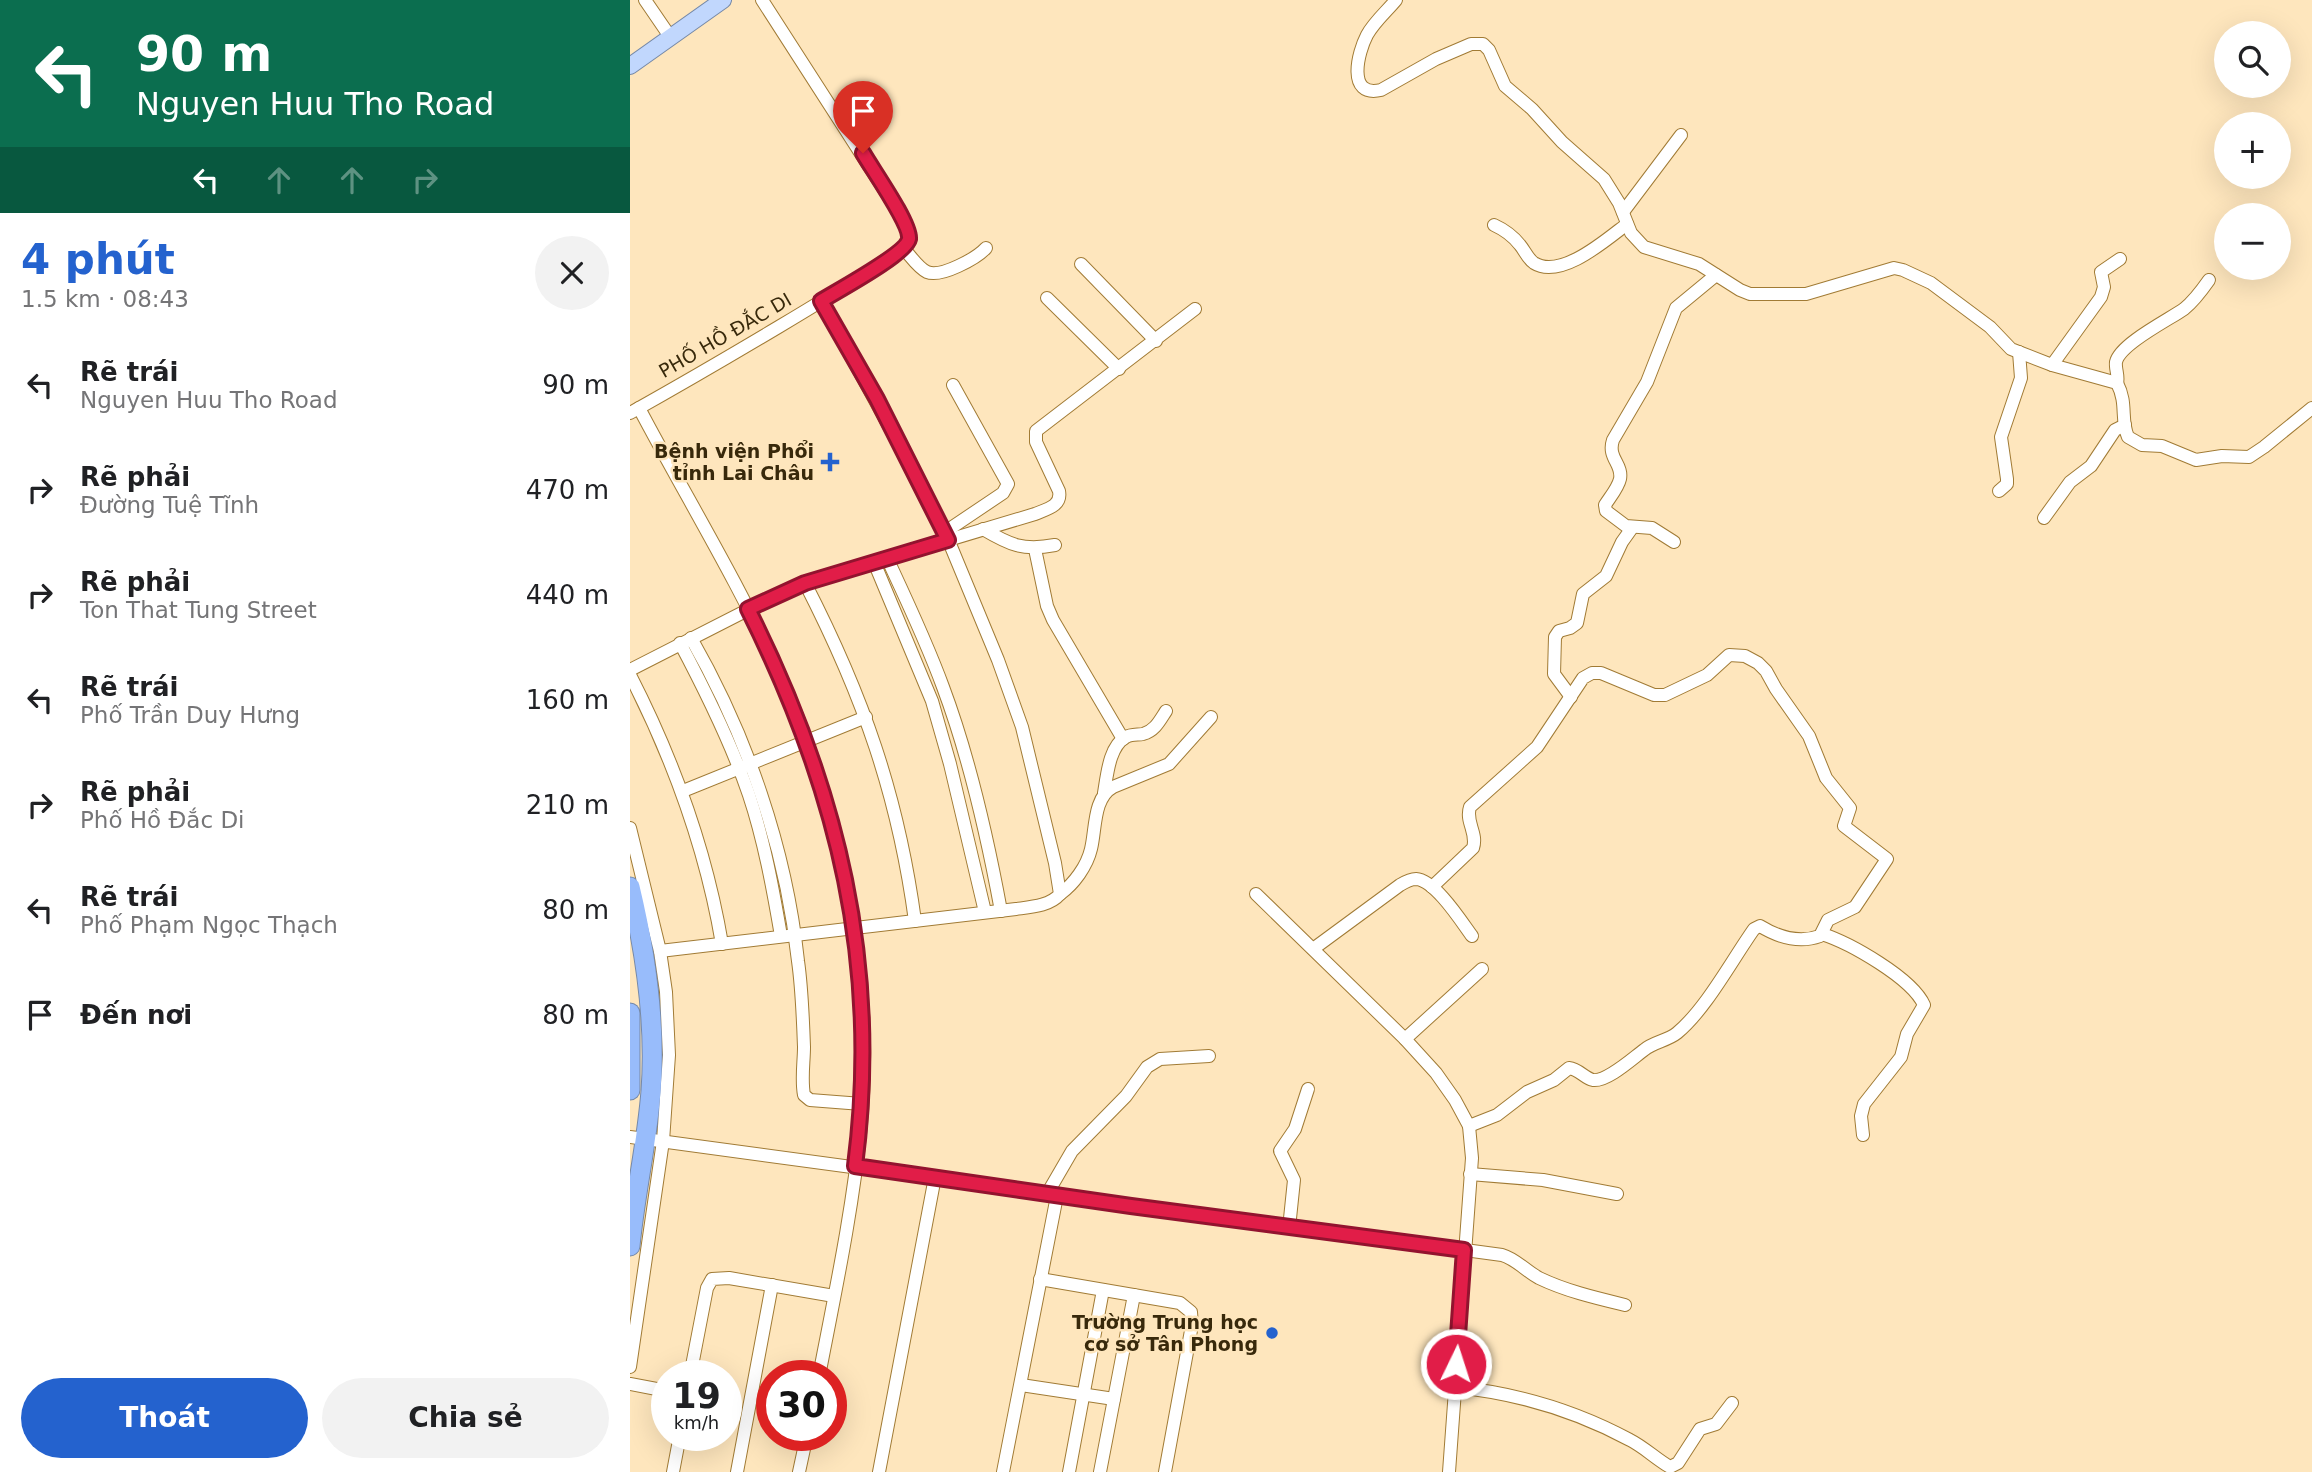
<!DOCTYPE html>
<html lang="vi">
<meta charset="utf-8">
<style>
:root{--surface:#fff;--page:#f2f2f2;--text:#202124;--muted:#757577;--accent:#2462ce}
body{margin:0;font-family:"DejaVu Sans",sans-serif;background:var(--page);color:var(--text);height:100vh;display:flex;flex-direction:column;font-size:26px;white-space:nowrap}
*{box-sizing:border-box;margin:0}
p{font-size:23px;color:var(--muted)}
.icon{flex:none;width:38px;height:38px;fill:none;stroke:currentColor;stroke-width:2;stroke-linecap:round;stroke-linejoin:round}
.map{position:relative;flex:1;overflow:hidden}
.details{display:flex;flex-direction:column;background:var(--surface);width:630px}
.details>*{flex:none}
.hud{background:#0b6e4f;color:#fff;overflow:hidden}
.controls{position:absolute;left:1584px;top:21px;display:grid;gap:14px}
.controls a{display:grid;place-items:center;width:77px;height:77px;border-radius:50%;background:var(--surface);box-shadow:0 7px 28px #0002;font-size:35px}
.speed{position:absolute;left:21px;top:1360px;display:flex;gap:14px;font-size:35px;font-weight:700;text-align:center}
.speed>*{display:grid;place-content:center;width:91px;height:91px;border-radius:50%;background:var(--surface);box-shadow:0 7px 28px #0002;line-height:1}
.speed small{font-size:18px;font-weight:400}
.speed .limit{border:10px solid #d22;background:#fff;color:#111}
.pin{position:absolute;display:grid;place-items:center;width:60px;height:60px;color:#fff;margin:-72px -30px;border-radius:50% 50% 50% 0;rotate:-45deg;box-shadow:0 0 7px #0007}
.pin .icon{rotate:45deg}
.me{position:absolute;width:77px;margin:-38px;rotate:4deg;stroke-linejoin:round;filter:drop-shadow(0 0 5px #0008)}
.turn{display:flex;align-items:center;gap:24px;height:147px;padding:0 21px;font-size:32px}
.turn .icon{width:91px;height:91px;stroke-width:2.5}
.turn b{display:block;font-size:49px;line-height:60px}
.lanes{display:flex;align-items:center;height:66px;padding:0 21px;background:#0003;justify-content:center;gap:35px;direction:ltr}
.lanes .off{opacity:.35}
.round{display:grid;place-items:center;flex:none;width:74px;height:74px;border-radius:37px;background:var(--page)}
.overview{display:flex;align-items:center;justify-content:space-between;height:119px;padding:0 21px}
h1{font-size:42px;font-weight:600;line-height:52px;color:var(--accent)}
.cta{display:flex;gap:14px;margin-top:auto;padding:14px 21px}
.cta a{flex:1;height:80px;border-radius:42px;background:var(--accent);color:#fff;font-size:28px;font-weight:600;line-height:80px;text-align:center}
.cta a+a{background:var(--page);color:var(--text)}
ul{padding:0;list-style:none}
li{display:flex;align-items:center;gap:21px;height:105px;padding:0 21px}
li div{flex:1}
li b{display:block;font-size:26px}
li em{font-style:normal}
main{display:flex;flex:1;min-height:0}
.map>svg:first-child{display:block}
</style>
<main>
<section class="details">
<div class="hud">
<div class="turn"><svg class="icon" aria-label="left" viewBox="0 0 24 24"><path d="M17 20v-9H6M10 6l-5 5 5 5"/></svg><div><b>90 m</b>Nguyen Huu Tho Road</div></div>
<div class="lanes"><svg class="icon" aria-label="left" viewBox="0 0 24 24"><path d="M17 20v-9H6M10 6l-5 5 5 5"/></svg><svg class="icon off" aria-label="ahead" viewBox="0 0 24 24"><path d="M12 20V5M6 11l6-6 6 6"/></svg><svg class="icon off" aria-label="ahead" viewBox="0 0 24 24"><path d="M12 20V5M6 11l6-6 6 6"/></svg><svg class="icon off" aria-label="right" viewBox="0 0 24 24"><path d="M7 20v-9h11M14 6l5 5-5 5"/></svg></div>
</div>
<div class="overview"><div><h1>4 phút</h1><p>1.5 km · 08:43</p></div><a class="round"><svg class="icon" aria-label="close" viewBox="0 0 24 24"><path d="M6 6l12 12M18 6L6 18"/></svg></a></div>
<ul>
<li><svg class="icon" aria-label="left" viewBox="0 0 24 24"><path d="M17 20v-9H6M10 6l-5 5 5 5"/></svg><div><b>Rẽ trái</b><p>Nguyen Huu Tho Road</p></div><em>90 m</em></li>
<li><svg class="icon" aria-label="right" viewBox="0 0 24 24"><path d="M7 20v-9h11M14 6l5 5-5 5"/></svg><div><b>Rẽ phải</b><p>Đường Tuệ Tĩnh</p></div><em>470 m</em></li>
<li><svg class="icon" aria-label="right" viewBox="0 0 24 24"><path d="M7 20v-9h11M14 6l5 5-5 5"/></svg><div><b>Rẽ phải</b><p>Ton That Tung Street</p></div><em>440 m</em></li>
<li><svg class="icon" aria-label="left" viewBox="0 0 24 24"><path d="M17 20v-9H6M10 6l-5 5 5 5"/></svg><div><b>Rẽ trái</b><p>Phố Trần Duy Hưng</p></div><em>160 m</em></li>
<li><svg class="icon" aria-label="right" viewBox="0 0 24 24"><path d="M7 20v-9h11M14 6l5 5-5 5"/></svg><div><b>Rẽ phải</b><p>Phố Hồ Đắc Di</p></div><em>210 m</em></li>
<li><svg class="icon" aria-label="left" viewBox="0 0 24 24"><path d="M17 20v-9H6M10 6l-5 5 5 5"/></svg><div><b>Rẽ trái</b><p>Phố Phạm Ngọc Thạch</p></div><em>80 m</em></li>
<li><svg class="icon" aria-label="arrive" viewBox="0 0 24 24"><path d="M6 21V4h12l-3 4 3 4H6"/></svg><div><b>Đến nơi</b></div><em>80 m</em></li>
</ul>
<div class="cta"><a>Thoát</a><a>Chia sẻ</a></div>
</section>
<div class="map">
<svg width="1682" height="1472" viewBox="0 0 1682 1472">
<rect width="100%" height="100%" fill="#fee6bd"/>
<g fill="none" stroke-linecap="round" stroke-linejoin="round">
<g stroke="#a17b35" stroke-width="14">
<g id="minor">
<path d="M15 0 41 38"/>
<path d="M766 0C757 11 744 22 737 35 728 52 716 98 751 90L806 59 841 44H853L859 50 875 86 902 109 932 142 974 179 989 203 1001 233 1014 247 1069 264 1110 290 1120 294H1176L1264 268 1273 270 1301 283 1360 327 1381 349 1422 365 1487 383C1498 404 1490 419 1498 437L1512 445 1532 446 1566 460 1592 456 1619 457 1634 447 1682 408"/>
<path d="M993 212 1051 135"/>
<path d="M864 225C875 230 883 236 890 245 895 251 898 259 904 263 931 280 977 239 997 224"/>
<path d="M273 248C280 255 288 268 297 272 311 278 347 258 356 248"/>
<path d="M451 264 526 341"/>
<path d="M417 298 489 369"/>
<path d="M1422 365 1471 297 1474 287 1471 272 1490 259"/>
<path d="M1487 383C1489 376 1485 369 1486 362 1490 344 1540 319 1554 309 1564 301 1572 290 1579 280"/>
<path d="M9 408C55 495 107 580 148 670 211 812 245 970 231 1125 223 1209 205 1293 189 1376"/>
<path d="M0 413C34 394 271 259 278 241 281 233 275 223 271 216L132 0"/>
<path d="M1369 491 1377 484V479L1371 437 1391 378 1389 352"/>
<path d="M1414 518 1440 482 1461 466 1485 430 1495 425"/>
<path d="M353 529C380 545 393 551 425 545"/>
<path d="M315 532 373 493 378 484 323 385"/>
<path d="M1044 542 1022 528 996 526 976 511 975 505C980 497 988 488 990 479 993 464 977 458 983 440L1017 382 1046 308 1086 275"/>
<path d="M405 549 417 606 423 620 493 739"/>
<path d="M257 558C277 601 297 643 313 687 340 759 357 835 371 911"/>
<path d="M244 562 302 701 320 764 355 912"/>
<path d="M175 583C233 696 268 795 285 921"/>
<path d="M61 638C117 736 156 848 168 961 172 989 173 1018 174 1047 174 1062 171 1079 174 1095L180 1100 232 1104"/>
<path d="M50 643C76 692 101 742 119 795 134 840 143 889 151 936"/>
<path d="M0 670 147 595 175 583 405 514C417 509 432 506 429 491L406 442V431L565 309"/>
<path d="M0 675C44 761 76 849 92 944"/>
<path d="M941 697 924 674 925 637 929 631 940 628 947 623 953 594 976 576 992 542 1002 528"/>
<path d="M53 791 236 717"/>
<path d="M474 793C477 776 479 746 496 737 501 734 508 735 513 734 525 731 530 720 536 711"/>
<path d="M0 828 30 951 36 992 39 1055 33 1141 0 1367"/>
<path d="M802 887 843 848C848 833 835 822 840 807L907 747 953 678 962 673H971L1024 695H1035L1077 675 1099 655 1115 656 1128 663 1136 671 1146 689 1179 736 1196 778 1220 808 1214 826 1257 859 1225 907 1198 920 1190 936C1168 944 1148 937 1130 926L1124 929C1102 960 1076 1009 1047 1033 1037 1041 1023 1042 1014 1050 1003 1058 977 1082 963 1080 954 1078 949 1069 939 1068L924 1080 897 1092 867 1115 839 1126"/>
<path d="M430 894C444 884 457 866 461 849 466 829 463 798 483 787L539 764 581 717"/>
<path d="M626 894 775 1039 806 1073 825 1100 839 1126 842 1158 819 1472"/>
<path d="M1192 934C1220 943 1282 978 1294 1005L1277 1034 1271 1057 1234 1104 1231 1116 1233 1135"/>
<path d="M683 949 770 885C775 882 780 879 786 879 805 880 831 921 842 936"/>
<path d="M30 951 386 909C401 907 420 906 430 894L425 863 392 727 368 660 315 532 299 500 191 301"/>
<path d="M775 1039 852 969"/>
<path d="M0 1137 872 1255C886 1259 896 1271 909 1278 936 1291 966 1298 995 1305"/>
<path d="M840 1174 913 1180 987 1194"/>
<path d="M417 1194 442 1151 496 1096 517 1067 530 1059 579 1056"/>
<path d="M659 1228 664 1180 650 1151 665 1129 678 1089"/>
<path d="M410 1279 550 1303 561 1312 562 1325 535 1472"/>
<path d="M60 1376 77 1288 82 1279 99 1278 204 1296"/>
<path d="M0 1384 37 1391"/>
<path d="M391 1385 484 1399"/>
<path d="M825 1387C886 1393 946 1411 1000 1440 1014 1447 1026 1459 1040 1467L1048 1463 1070 1429 1086 1424 1102 1403"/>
<path d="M43 1472 50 1435"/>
<path d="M107 1472 142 1285"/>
<path d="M169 1472 177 1435"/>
<path d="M249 1472 305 1177"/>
<path d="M373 1472 427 1196"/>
<path d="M439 1472 473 1290"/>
<path d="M470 1472 504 1295"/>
</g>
</g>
<g stroke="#7689a7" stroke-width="18">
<path id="major" d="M0 66 93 0"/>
</g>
<g stroke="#7689a7" stroke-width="21">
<g id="highway">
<path d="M0 887C16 954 26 1022 21 1091 17 1143 5 1194 0 1246"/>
<path d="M0 1013V1090"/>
</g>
</g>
<use href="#minor" stroke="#fff" stroke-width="12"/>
<use href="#major" stroke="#c1d7fd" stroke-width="16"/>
<use href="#highway" stroke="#98bcfb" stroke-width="19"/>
</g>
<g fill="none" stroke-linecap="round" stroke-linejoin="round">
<g stroke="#92132f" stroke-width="18">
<path id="route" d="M233 153C242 169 281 224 279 239 276 254 207 291 191 301L247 399 318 540 175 583 118 609C208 789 251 965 225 1166L501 1206 834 1250 826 1364"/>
</g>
<use href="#route" stroke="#e11d48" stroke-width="12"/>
</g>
<g fill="#2462ce" stroke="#fee6bd" stroke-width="2.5">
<path d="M196.5 451.5h7v7h7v7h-7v7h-7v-7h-7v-7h7z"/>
<circle cx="642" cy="1333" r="7"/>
</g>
<g text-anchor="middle" stroke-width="5" stroke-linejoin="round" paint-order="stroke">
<g font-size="19" fill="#38290b" stroke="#fee6bd">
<text transform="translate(95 335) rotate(-30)" y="7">PHỐ HỒ ĐẮC DI</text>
</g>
<g font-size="19" font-weight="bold" fill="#38290b" stroke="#fee6bd" text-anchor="end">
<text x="184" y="458">Bệnh viện Phổi<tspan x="184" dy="22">tỉnh Lai Châu</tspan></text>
<text x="628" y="1329">Trường Trung học<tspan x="628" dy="22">cơ sở Tân Phong</tspan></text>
</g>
</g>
</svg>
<div class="controls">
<a><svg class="icon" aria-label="search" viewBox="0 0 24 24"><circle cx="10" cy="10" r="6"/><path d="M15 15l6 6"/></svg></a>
<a>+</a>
<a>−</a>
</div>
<div class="speed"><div>19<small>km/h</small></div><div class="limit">30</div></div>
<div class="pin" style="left:233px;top:153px;background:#d93025"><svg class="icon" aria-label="arrive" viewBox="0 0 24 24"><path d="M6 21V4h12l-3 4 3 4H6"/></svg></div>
<svg class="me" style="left:826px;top:1364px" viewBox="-20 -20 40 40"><circle r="17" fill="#e11d48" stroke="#fff" stroke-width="3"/><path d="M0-11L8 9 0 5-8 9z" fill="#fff"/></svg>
</div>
</main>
